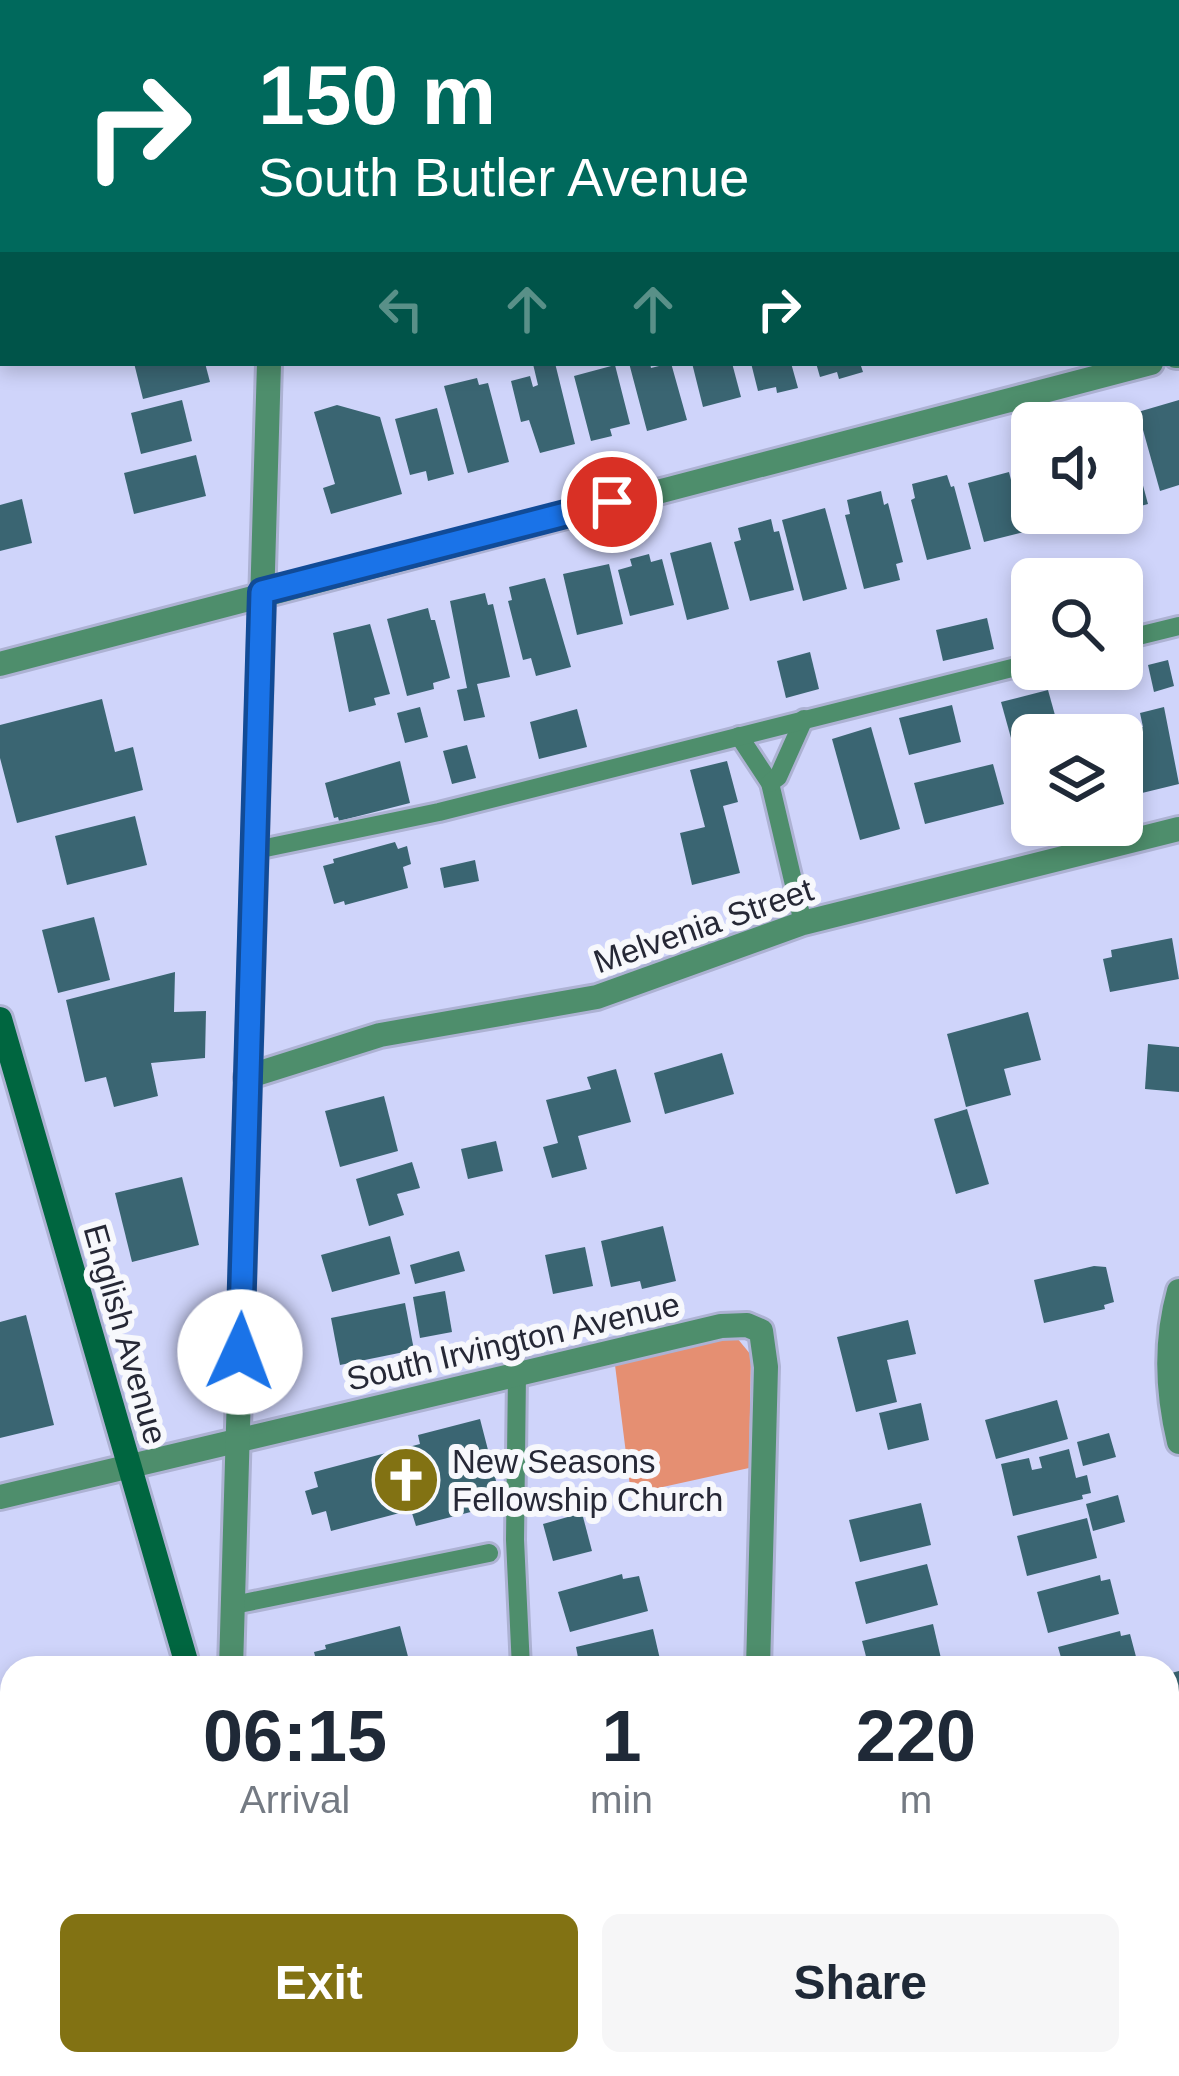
<!DOCTYPE html>
<style>
:root{--surface:#fff;--page:#f6f6f7;--text:#1f2937;--muted:#747a83;--accent:#827213}
body{margin:0;font-family:Arial,sans-serif;background:var(--page);color:var(--text);height:100vh;display:flex;flex-direction:column;font-size:45px;white-space:nowrap}
*{box-sizing:border-box;margin:0}
p{font-size:39px;color:var(--muted)}
.icon{flex:none;width:66px;height:66px;fill:none;stroke:currentColor;stroke-width:2;stroke-linecap:round;stroke-linejoin:round}
.map{position:relative;flex:1;overflow:hidden}
.details{position:absolute;left:0px;top:1656px;width:1179px;height:420px;display:flex;flex-direction:column;background:var(--surface);border-radius:36px 36px 0 0;box-shadow:0 6px 18px #0003}
.details>*{flex:none}
.guide{position:absolute;left:0px;top:0px;width:1179px;height:366px;box-shadow:0 6px 18px #0003;background:#00695c;color:#fff;overflow:hidden}
.buttons{position:absolute;left:1011px;top:402px;display:grid;gap:24px}
.buttons a{display:grid;place-items:center;width:132px;height:132px;border-radius:18px;background:var(--surface);box-shadow:0 6px 18px #0003;font-size:60px}
.pin{position:absolute;display:grid;place-items:center;width:102px;height:102px;color:#fff;margin:-51px;border:6px solid #fff;border-radius:50%;box-shadow:0 3px 12px #0007}
.me{position:absolute;width:132px;margin:-66px;rotate:2deg;stroke-linejoin:round;filter:drop-shadow(0 0 9px #0008)}
.turn{display:flex;align-items:center;gap:42px;height:252px;padding:0 60px;font-size:54px}
.turn .icon{width:156px;height:156px;stroke-width:2.5}
.turn b{display:block;font-size:84px;line-height:102px}
.lanes{display:flex;align-items:center;height:114px;padding:0 60px;background:#0003;justify-content:center;gap:60px;direction:ltr}
.lanes .off{opacity:.35}
.eta{display:flex;justify-content:space-evenly;align-items:center;height:204px;text-align:center}
.eta b{font-size:72px;font-weight:700;line-height:84px}
.cta{display:flex;gap:24px;margin-top:auto;padding:24px 60px}
.cta a{flex:1;height:138px;border-radius:18px;background:var(--accent);color:#fff;font-size:48px;font-weight:700;line-height:138px;text-align:center}
.cta a+a{background:var(--page);color:var(--text)}
.map>svg:first-child{display:block}
</style>
<div class="map">
<svg width="1179" height="2076" viewBox="0 0 1179 2076">
<rect width="100%" height="100%" fill="#cfd4fa"/>
<path fill="#e58f72" d="M723 1334 737 1338 751 1355 749 1468 631 1494 615 1365 621 1359Z"/>
<g fill="#3a6572">
<path d="M134 363H205L210 382 143 399Z"/>
<path d="M555 363 575 444 540 453 529 420 521 422 511 381 530 376 533 387 538 385 533 364Z"/>
<path d="M629 363H650L651 368 671 363 687 420 647 431Z"/>
<path d="M692 363H732L741 397 703 407Z"/>
<path d="M751 363H791L798 388 777 393 776 387 758 391Z"/>
<path d="M816 363H860L863 372 839 379 837 372 820 377Z"/>
<path d="M615 365 630 424 610 429 612 436 591 441 574 376Z"/>
<path d="M477 378 479 385 488 383 509 462 468 473 444 386Z"/>
<path d="M182 400 192 441 141 454 131 413Z"/>
<path d="M1179 400V485L1160 491 1138 412Z"/>
<path d="M337 405 380 417 402 494 331 514 323 488 335 484 314 412Z"/>
<path d="M437 408 454 474 428 481 426 471 410 475 395 419Z"/>
<path d="M1128 430 1148 504 1122 511V432Z"/>
<path d="M196 455 206 496 134 514 124 473Z"/>
<path d="M1009 472 1024 532 984 542 968 483Z"/>
<path d="M947 475 951 487 954 486 971 549 927 560 911 500 915 498 912 484Z"/>
<path d="M881 491 884 505 888 503 903 562 896 564 900 580 864 589 845 515 850 514 847 500Z"/>
<path d="M22 499 32 543 0 551V505Z"/>
<path d="M825 508 847 589 803 601 782 520Z"/>
<path d="M771 519 774 532 779 531 794 590 750 601 734 542 741 540 738 528Z"/>
<path d="M711 542 729 609 687 620 670 553Z"/>
<path d="M649 554 651 562 662 559 674 605 630 616 618 570 632 566 630 559Z"/>
<path d="M609 564 623 624 577 635 563 574Z"/>
<path d="M545 578 571 667 536 676 531 658 523 660 508 601 512 600 509 587Z"/>
<path d="M485 593 488 605 493 604 510 677 477 684 485 717 464 721 457 690 467 688 450 601Z"/>
<path d="M428 608 431 620H435L450 678 433 683 434 689 407 696 387 619Z"/>
<path d="M987 618 994 649 943 661 936 630Z"/>
<path d="M370 624 390 694 374 698 376 705 349 712 333 633Z"/>
<path d="M810 652 819 689 786 698 777 661Z"/>
<path d="M1168 660 1174 686 1154 692 1148 665Z"/>
<path d="M1048 690 1058 726 1011 738 1001 702Z"/>
<path d="M102 699 115 752 133 747 143 790 17 823 0 758V725Z"/>
<path d="M952 705 961 742 909 755 899 718Z"/>
<path d="M420 707 428 737 405 743 397 713Z"/>
<path d="M1164 707 1179 784 1142 793 1127 731 1143 727 1140 713Z"/>
<path d="M577 709 587 747 539 759 530 722Z"/>
<path d="M871 727 900 829 860 840 832 739Z"/>
<path d="M467 745 476 778 452 784 443 751Z"/>
<path d="M400 761 410 803 339 821 338 817 334 818 325 783Z"/>
<path d="M727 761 738 802 723 806 740 873 692 885 680 833 705 827 690 770Z"/>
<path d="M993 764 1004 804 925 824 914 783Z"/>
<path d="M135 816 147 865 67 885 55 836Z"/>
<path d="M395 842 398 849 407 846 411 864 403 867 408 888 345 905 344 901 334 904 323 866 334 863 333 859Z"/>
<path d="M475 860 479 881 444 888 440 868Z"/>
<path d="M94 917 110 980 58 993 42 930Z"/>
<path d="M1172 938 1179 979 1110 992 1103 959 1112 957 1111 950Z"/>
<path d="M175 972 174 1012 206 1011 205 1058 151 1063 158 1096 114 1107 106 1077 85 1082 66 1000Z"/>
<path d="M1028 1012 1041 1060 1004 1069 1011 1095 966 1107 947 1034Z"/>
<path d="M1148 1044 1179 1047V1092L1145 1089Z"/>
<path d="M722 1053 734 1094 665 1114 654 1073Z"/>
<path d="M616 1069 631 1122 578 1136 587 1169 552 1178 543 1147 558 1143 546 1100 591 1089 587 1077Z"/>
<path d="M384 1096 398 1151 340 1167 325 1111Z"/>
<path d="M967 1109 989 1184 956 1194 934 1119Z"/>
<path d="M496 1141 503 1171 468 1179 461 1149Z"/>
<path d="M412 1162 420 1188 397 1194 404 1215 369 1226 356 1179Z"/>
<path d="M182 1177 199 1245 132 1262 115 1193Z"/>
<path d="M663 1226 676 1281 642 1289 640 1281 611 1287 601 1241Z"/>
<path d="M390 1236 400 1274 332 1292 321 1255Z"/>
<path d="M585 1247 593 1286 553 1294 545 1255Z"/>
<path d="M459 1251 465 1271 415 1284 410 1265Z"/>
<path d="M1094 1266 1106 1267 1114 1302 1104 1305 1105 1309 1044 1323 1034 1280Z"/>
<path d="M445 1291 452 1332 420 1338 413 1297Z"/>
<path d="M405 1303 414 1350 340 1365 331 1318Z"/>
<path d="M26 1315 54 1425 0 1438V1322Z"/>
<path d="M908 1320 916 1354 887 1360 897 1402 856 1412 837 1337Z"/>
<path d="M1057 1400 1068 1439 996 1459 985 1420Z"/>
<path d="M921 1403 929 1440 888 1450 879 1413Z"/>
<path d="M480 1419 502 1504 416 1526 411 1510 331 1531 326 1511 312 1515 305 1491 318 1487 314 1472 420 1444 418 1435Z"/>
<path d="M1109 1433 1116 1457 1083 1466 1077 1442Z"/>
<path d="M1069 1449 1076 1478 1087 1475 1091 1493 1082 1495 1083 1499 1013 1516 1001 1464 1029 1458 1032 1470 1042 1468 1039 1457Z"/>
<path d="M1118 1495 1125 1522 1093 1531 1086 1504Z"/>
<path d="M921 1503 931 1545 860 1562 849 1520Z"/>
<path d="M582 1513 592 1551 553 1561 543 1524Z"/>
<path d="M1087 1518 1097 1558 1027 1576 1017 1536Z"/>
<path d="M927 1564 938 1605 866 1624 855 1582Z"/>
<path d="M622 1574 623 1579 639 1576 648 1611 570 1632 558 1592Z"/>
<path d="M1100 1575 1101 1581 1110 1579 1119 1614 1048 1633 1037 1592Z"/>
<path d="M933 1624 943 1667 869 1668 862 1641Z"/>
<path d="M400 1626 411 1668H318L314 1652 326 1649 325 1645Z"/>
<path d="M653 1629 662 1668H580L576 1647Z"/>
<path d="M1120 1631 1121 1636 1130 1634 1139 1668H1064L1058 1647Z"/>
<path d="M1179 1671V1716L1167 1719V1674Z"/>
<path d="M1179 1800V1843L1167 1845V1803Z"/>
</g>
<g fill="none" stroke-linecap="round" stroke-linejoin="round">
<g stroke="#adb2d3" stroke-width="24">
<g id="service">
<path d="M9 3V0"/>
<path d="M1176 72 1179 71"/>
<path d="M1122 640 1179 626"/>
<path d="M739 736 770 783 803 923"/>
<path d="M770 783 778 777 804 719"/>
<path d="M256 850 439 812 1032 663"/>
<path d="M517 1374 515 1540 521 1668"/>
<path d="M234 1605 489 1553"/>
</g>
</g>
<g stroke="#adb2d3" stroke-width="30">
<g id="minor">
<path d="M407 3 419 0"/>
<path d="M0 106 3 105"/>
<path d="M1176 356H1179"/>
<path d="M0 664 1151 363"/>
<path d="M247 1077 380 1035 597 997 803 923 1179 829"/>
<path d="M1179 1291C1165 1341 1167 1392 1179 1442"/>
<path d="M0 1497 721 1326 747 1325 761 1331 766 1367 758 1668"/>
</g>
</g>
<g stroke="#adb2d3" stroke-width="30">
<g id="tertiary">
<path d="M279 3V0"/>
<path d="M231 1668 269 363"/>
</g>
</g>
<g stroke="#adb2d3" stroke-width="30">
<g id="secondary">
<path d="M0 1019 188 1668"/>
<path d="M218 2076V2064"/>
</g>
</g>
<use href="#service" stroke="#4e8e6c" stroke-width="18"/>
<use href="#minor" stroke="#4e8e6c" stroke-width="24"/>
<use href="#tertiary" stroke="#4e8e6c" stroke-width="24"/>
<use href="#secondary" stroke="#006640" stroke-width="24"/>
</g>
<g fill="none" stroke-linecap="round" stroke-linejoin="round">
<g stroke="#114b97" stroke-width="30">
<path id="route" d="M240 1352 262 592 612 502"/>
</g>
<use href="#route" stroke="#1a73e8" stroke-width="21"/>
</g>
<defs>
<g id="church-disc" transform="scale(3.45)"><circle r="9.5" fill="#827213" stroke="#f7f8fc"/><path d="M-1.2-6h2.4v3.5h3.3v2.4h-3.3V6h-2.4V-.1h-3.3v-2.4h3.3Z" fill="#fff"/></g>
</defs>
<g fill-rule="evenodd">
<use href="#church-disc" x="406" y="1480"/>
</g>
<g text-anchor="middle" stroke-width="12" stroke-linejoin="round" paint-order="stroke">
<g font-size="33" fill="#262836" stroke="#f7f8fc">
<text transform="translate(703 925) rotate(-19)" y="12">Melvenia Street</text>
<text transform="translate(126 1334) rotate(74)" y="12">English Avenue</text>
<text transform="translate(513 1341) rotate(-13)" y="12">South Irvington Avenue</text>
</g>
<g font-size="33" fill="#262836" stroke="#f7f8fc" text-anchor="start">
<text x="452" y="1473">New Seasons<tspan x="452" dy="38">Fellowship Church</tspan></text>
</g>
</g>
</svg>
<div class="buttons">
<a><svg class="icon" aria-label="sound" viewBox="0 0 24 24"><path d="M4 9h4l5-4v14l-5-4H4zM17 9q2 3 0 6"/></svg></a>
<a><svg class="icon" aria-label="search" viewBox="0 0 24 24"><circle cx="10" cy="10" r="6"/><path d="M15 15l6 6"/></svg></a>
<a><svg class="icon" aria-label="layers" viewBox="0 0 24 24"><path d="M12 4l9 5-9 5-9-5zM3 14l9 5 9-5"/></svg></a>
</div>
<div class="pin" style="left:612px;top:502px;background:#d93025"><svg class="icon" aria-label="arrive" viewBox="0 0 24 24"><path d="M6 21V4h12l-3 4 3 4H6"/></svg></div>
<svg class="me" style="left:240px;top:1352px" viewBox="-20 -20 40 40"><circle r="19" fill="#fff"/><path d="M0-13L10 11 0 6-10 11z" fill="#1a73e8"/></svg>
<div class="guide">
<div class="turn"><svg class="icon" aria-label="right" viewBox="0 0 24 24"><path d="M7 20v-9h11M14 6l5 5-5 5"/></svg><div><b>150 m</b>South Butler Avenue</div></div>
<div class="lanes"><svg class="icon off" aria-label="left" viewBox="0 0 24 24"><path d="M17 20v-9H6M10 6l-5 5 5 5"/></svg><svg class="icon off" aria-label="ahead" viewBox="0 0 24 24"><path d="M12 20V5M6 11l6-6 6 6"/></svg><svg class="icon off" aria-label="ahead" viewBox="0 0 24 24"><path d="M12 20V5M6 11l6-6 6 6"/></svg><svg class="icon" aria-label="right" viewBox="0 0 24 24"><path d="M7 20v-9h11M14 6l5 5-5 5"/></svg></div>
</div>
<section class="details">
<div class="eta">
<div><b>06:15</b><p>Arrival</p></div>
<div><b>1</b><p>min</p></div>
<div><b>220</b><p>m</p></div>
</div>
<div class="cta"><a>Exit</a><a>Share</a></div>
</section>
</div>
